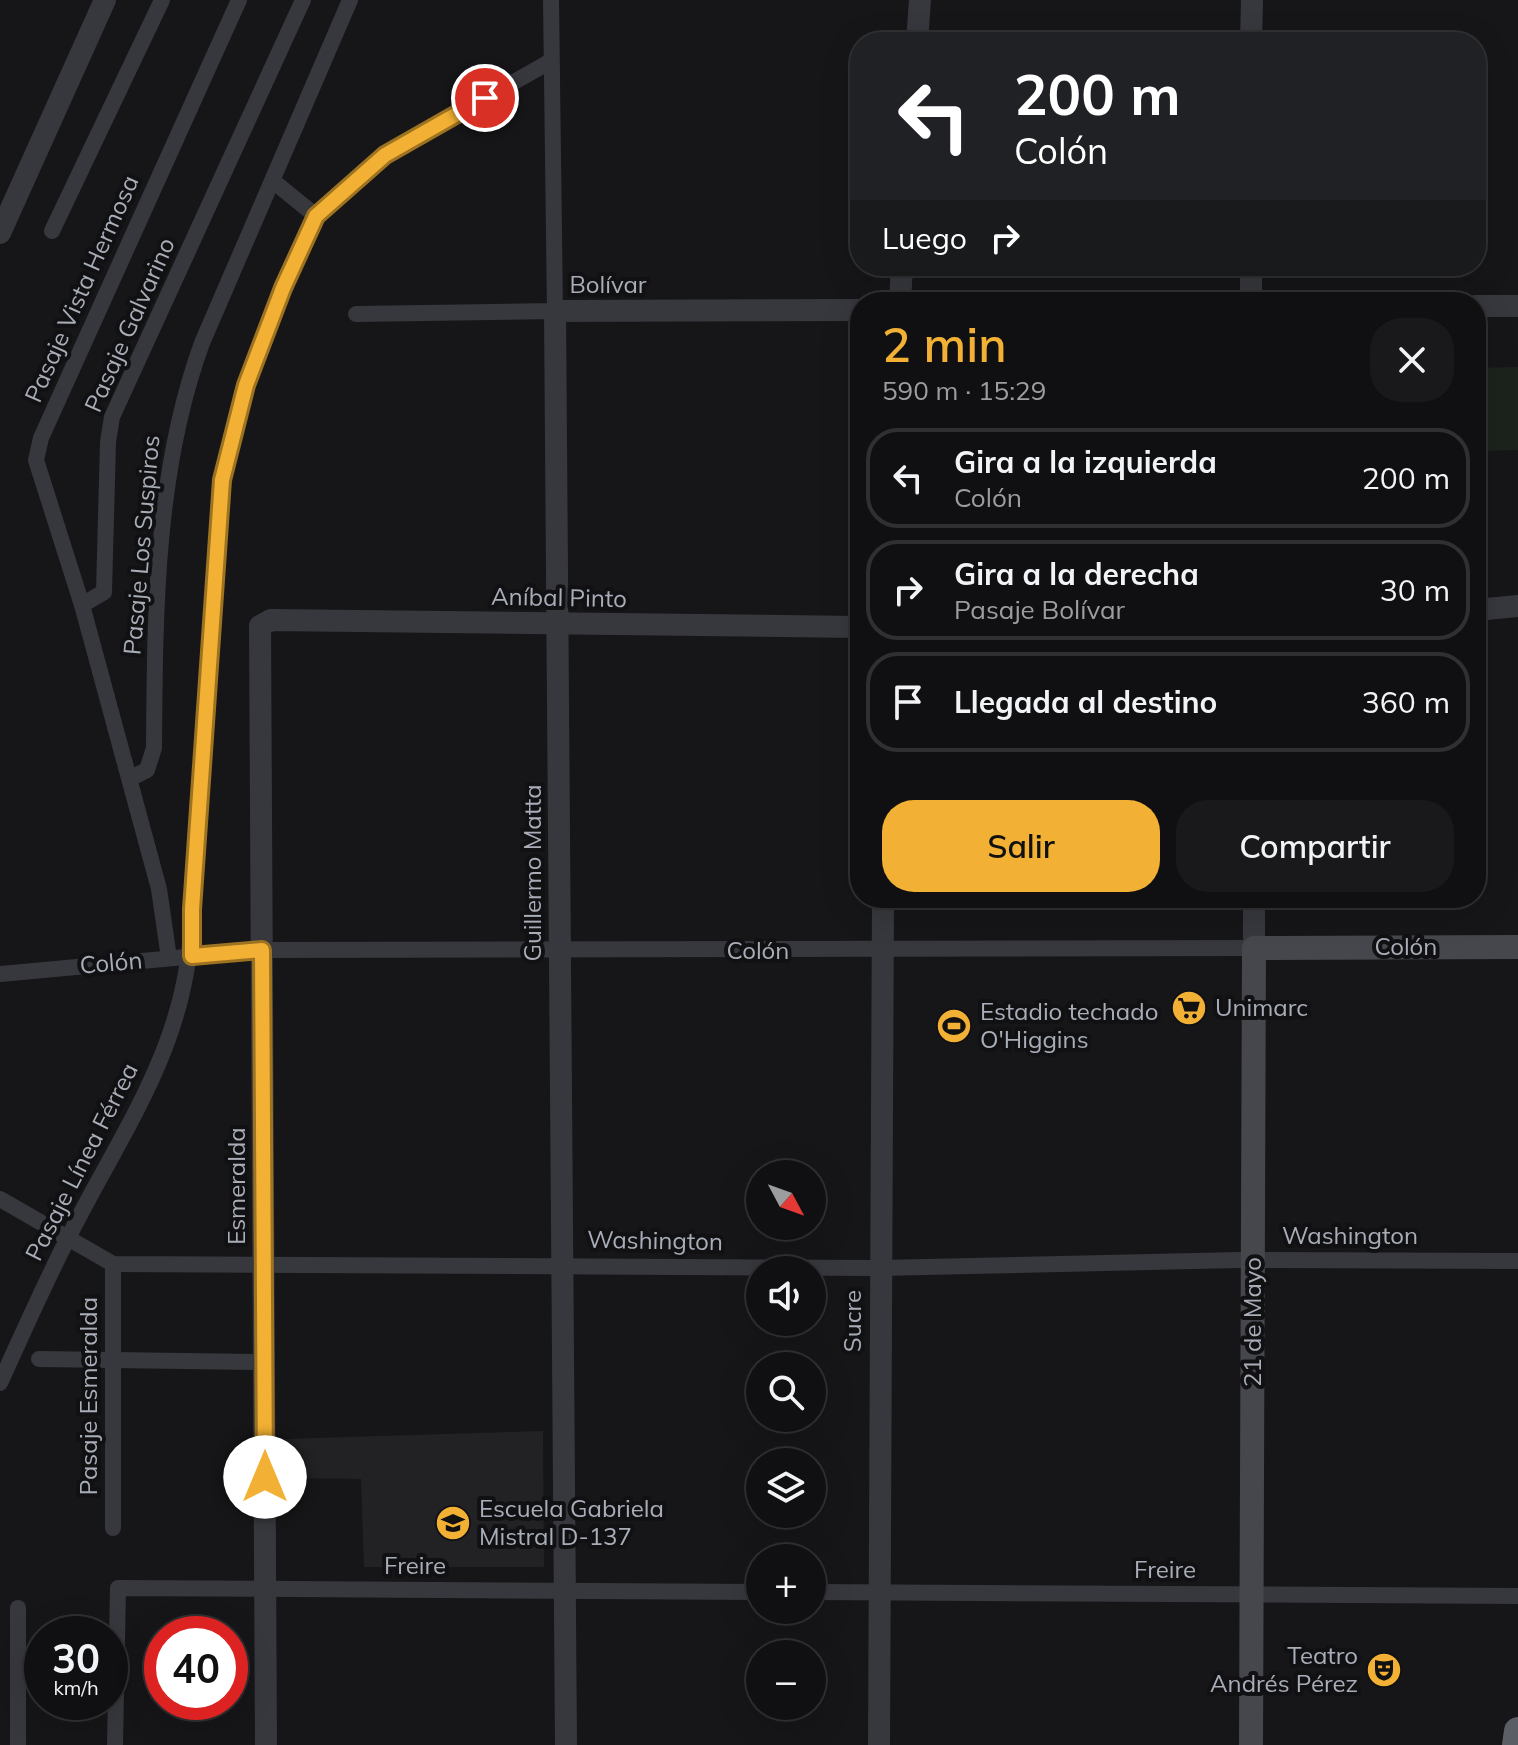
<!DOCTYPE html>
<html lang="es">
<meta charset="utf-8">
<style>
:root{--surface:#101012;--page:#19191b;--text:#f1f3f6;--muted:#9c9d9f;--line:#303032;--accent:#f2b134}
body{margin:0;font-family:Mulish,sans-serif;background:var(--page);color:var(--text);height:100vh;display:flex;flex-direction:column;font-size:30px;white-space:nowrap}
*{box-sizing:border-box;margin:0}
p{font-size:26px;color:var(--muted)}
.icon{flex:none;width:44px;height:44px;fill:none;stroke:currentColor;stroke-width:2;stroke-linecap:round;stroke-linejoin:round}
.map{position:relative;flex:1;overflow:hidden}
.drawer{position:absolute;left:850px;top:292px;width:636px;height:616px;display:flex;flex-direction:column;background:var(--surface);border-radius:32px;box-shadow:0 8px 32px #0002,0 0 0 2px var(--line)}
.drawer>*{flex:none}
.top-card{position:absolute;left:850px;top:32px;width:636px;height:244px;border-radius:32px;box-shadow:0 8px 32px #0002,0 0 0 2px var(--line);background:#202124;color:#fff;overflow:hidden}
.needle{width:52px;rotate:131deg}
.fabs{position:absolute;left:746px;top:1160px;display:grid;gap:16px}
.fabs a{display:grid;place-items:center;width:80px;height:80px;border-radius:50%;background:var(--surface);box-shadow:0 8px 32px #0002,0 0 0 2px var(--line);font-size:40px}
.speed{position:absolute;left:24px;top:1616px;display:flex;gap:16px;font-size:40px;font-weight:700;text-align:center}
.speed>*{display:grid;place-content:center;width:104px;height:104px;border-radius:50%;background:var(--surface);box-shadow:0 8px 32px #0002,0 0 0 2px var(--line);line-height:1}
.speed small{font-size:20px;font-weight:400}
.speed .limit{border:12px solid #d22;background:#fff;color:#111}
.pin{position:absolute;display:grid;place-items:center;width:68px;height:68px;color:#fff;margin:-34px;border:4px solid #fff;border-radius:50%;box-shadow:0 2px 8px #0007}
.me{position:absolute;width:88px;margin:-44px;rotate:0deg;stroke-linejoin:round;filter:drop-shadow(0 0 6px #0008)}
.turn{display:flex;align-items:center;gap:28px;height:168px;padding:0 32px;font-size:36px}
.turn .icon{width:104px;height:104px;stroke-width:2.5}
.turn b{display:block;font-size:56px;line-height:68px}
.then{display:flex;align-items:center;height:76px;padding:0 32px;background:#0003;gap:16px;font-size:30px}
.round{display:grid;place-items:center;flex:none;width:84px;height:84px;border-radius:32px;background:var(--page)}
.overview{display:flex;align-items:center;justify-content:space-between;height:136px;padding:0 32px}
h1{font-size:48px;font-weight:600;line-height:60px;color:var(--accent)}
.action{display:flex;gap:16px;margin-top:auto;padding:16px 32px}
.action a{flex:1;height:92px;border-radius:32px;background:var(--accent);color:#111;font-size:32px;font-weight:600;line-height:92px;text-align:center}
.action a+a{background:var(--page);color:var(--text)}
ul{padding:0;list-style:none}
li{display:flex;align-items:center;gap:24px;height:100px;margin:0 16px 12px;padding:0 16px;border:4px solid var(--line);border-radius:32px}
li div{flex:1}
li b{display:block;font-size:30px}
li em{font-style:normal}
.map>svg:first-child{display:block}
</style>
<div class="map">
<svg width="1518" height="1745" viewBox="0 0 1518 1745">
<rect width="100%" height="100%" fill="#161618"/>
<path fill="#222225" d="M543 1431 544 1567H364L361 1479 284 1478V1439Z"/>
<path fill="#1c231d" d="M1518 367V450L1479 451 1476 368Z"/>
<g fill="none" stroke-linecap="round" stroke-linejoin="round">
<g stroke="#37383d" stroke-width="16">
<path d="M273 181 316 216"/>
<path d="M52 231 162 0"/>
<path d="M356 314 555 311 551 0"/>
<path d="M82 605 36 460 41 438 239 0"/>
<path d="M131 778 147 770 154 748C155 612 155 472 202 343L350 0"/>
<path d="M169 958 159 889 82 605 104 592 108 442 112 417 303 0"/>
<path d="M0 974 262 950 1254 948"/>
<path d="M0 1199 113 1264 879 1268 1239 1260 1518 1261"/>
<path d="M39 1359 264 1362"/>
<path d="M0 1383C22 1335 43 1287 67 1240 123 1128 191 1042 192 909L222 480 246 385 283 288 316 216 385 155 551 61"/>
<path d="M113 1528V1264"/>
<path d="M812 1592 1518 1596"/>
<path d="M18 1608V1745"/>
<path d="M115 1745 118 1588 760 1592"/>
</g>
<g stroke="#37383d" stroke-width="22">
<path d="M917 42 920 0"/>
<path d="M1251 42 1252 0"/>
<path d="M0 233 105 0"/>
<path d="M900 302 902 266"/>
<path d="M1251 302V266"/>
<path d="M1476 306H1518"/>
<path d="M1476 610 1518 606"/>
<path d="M1254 898V948"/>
<path d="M266 1745 260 626 271 620 860 627"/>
<path d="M566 1745 555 311 860 310"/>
<path d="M879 1745 883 898"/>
</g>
<path stroke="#45474d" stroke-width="24" d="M1251 1745 1254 948 1518 947"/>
<path stroke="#5b5e65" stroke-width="28" d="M1516 1745 1518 1731"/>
</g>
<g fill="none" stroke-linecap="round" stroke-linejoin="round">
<g stroke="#9d7322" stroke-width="20">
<path id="route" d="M265 1477 262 950 192 956V909L222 480 246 385 283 288 316 216 385 155 485 98"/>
</g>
<use href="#route" stroke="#f2b134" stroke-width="14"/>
</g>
<defs>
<g id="supermarket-disc" transform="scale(1.8)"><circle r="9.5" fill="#f2b134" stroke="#111113"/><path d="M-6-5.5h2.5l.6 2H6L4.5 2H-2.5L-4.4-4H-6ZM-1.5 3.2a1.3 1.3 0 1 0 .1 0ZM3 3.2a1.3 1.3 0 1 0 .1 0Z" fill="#111"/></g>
<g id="stadium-disc" transform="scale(1.8)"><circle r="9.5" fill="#f2b134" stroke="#111113"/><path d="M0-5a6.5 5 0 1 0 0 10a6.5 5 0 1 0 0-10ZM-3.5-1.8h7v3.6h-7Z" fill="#111"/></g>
<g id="school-disc" transform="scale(1.8)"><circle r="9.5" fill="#f2b134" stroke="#111113"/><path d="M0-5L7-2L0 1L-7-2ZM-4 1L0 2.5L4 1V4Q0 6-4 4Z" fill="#111"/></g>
<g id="theatre-disc" transform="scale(1.8)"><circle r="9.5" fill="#f2b134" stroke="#111113"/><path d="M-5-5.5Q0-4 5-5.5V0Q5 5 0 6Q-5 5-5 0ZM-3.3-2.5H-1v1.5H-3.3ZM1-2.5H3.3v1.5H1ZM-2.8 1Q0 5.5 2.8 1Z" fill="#111"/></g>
</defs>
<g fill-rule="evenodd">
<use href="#supermarket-disc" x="1189" y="1008"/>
<use href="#stadium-disc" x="954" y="1026"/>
<use href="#school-disc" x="453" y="1523"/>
<use href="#theatre-disc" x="1384" y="1670"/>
</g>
<g text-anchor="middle" stroke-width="8" stroke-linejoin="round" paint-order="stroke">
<g font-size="24" fill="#a8adb8" stroke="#111113">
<text x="608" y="293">Bolívar</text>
<text transform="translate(82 289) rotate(-66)" y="8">Pasaje Vista Hermosa</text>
<text transform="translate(130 325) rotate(-66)" y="8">Pasaje Galvarino</text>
<text transform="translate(142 545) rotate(-85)" y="8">Pasaje Los Suspiros</text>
<text transform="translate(559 598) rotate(1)" y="8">Aníbal Pinto</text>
<text transform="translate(533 873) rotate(-90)" y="8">Guillermo Matta</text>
<text x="1406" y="955">Colón</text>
<text x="758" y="959">Colón</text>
<text transform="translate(111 963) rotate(-5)" y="8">Colón</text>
<text transform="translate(82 1162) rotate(-63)" y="8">Pasaje Línea Férrea</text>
<text transform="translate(237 1186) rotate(-90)" y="8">Esmeralda</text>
<text x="1350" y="1244">Washington</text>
<text transform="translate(655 1241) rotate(1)" y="8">Washington</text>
<text transform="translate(853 1321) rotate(-90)" y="8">Sucre</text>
<text transform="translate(1253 1322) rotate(-90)" y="8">21 de Mayo</text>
<text transform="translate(89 1396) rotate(-90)" y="8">Pasaje Esmeralda</text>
<text x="415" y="1574">Freire</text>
<text x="1165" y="1578">Freire</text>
</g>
<g font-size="24" fill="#a8adb8" stroke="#111113" text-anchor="start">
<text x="1215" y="1016">Unimarc</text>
<text x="980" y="1020">Estadio techado<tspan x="980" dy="28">O'Higgins</tspan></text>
<text x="479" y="1517">Escuela Gabriela<tspan x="479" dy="28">Mistral D-137</tspan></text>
<text x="1358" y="1664" text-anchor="end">Teatro<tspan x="1358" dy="28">Andrés Pérez</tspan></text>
</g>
</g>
</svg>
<div class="fabs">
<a><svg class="needle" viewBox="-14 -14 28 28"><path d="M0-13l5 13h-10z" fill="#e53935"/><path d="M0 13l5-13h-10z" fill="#9c9d9f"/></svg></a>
<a><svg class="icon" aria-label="sound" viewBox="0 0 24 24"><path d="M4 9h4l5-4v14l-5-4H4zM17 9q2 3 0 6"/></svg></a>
<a><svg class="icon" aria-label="search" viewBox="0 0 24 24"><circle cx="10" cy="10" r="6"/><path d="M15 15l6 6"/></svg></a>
<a><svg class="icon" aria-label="layers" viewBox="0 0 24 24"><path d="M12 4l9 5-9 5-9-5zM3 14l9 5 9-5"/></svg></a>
<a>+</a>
<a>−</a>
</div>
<div class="speed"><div>30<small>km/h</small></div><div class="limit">40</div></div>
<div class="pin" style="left:485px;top:98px;background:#d93025"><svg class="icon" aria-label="arrive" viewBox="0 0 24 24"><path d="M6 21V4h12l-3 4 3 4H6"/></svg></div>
<svg class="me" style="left:265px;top:1477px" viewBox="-20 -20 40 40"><circle r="19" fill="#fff"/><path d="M0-13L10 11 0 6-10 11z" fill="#f2b134"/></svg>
<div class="top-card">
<div class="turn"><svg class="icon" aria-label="left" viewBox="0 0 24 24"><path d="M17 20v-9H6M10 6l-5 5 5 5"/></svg><div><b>200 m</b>Colón</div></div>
<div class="then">Luego<svg class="icon" aria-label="right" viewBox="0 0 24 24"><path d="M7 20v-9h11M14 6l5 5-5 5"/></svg></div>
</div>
<section class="drawer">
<div class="overview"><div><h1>2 min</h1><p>590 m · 15:29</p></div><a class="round"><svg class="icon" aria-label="close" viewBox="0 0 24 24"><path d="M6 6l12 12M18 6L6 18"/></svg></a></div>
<ul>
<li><svg class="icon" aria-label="left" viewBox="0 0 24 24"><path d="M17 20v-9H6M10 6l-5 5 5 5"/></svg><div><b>Gira a la izquierda</b><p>Colón</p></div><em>200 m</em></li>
<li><svg class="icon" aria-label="right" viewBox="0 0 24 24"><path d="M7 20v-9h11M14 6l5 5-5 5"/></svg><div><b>Gira a la derecha</b><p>Pasaje Bolívar</p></div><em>30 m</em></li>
<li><svg class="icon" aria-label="arrive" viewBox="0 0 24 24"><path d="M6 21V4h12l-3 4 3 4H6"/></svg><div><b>Llegada al destino</b></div><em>360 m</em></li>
</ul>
<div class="action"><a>Salir</a><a>Compartir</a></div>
</section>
</div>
